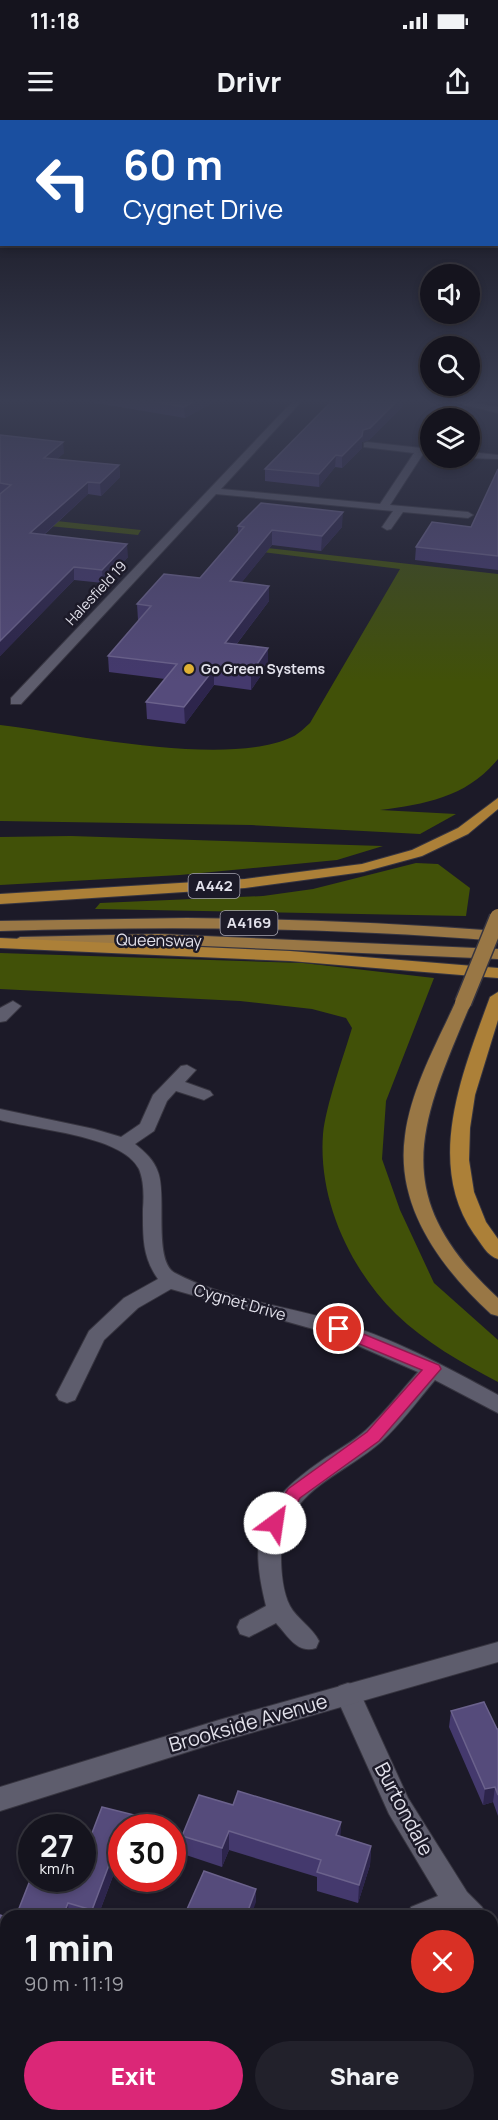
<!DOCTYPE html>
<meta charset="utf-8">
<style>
:root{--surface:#15141e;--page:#22212b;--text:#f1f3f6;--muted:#9d9ea4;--line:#34333c;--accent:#db2777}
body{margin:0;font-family:Manrope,sans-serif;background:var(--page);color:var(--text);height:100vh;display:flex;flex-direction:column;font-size:22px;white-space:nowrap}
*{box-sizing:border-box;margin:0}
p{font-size:20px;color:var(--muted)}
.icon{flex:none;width:33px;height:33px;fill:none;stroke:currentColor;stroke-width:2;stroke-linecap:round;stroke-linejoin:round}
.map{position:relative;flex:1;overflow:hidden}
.drawer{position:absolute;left:0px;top:1790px;width:498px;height:212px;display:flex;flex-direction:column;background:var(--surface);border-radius:18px 18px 0 0;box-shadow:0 3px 9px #0003,0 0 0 2px var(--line)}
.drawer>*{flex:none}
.top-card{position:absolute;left:0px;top:0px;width:498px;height:126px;box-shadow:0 3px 9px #0003,0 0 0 2px var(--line);background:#1a4fa0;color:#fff;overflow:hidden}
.fabs{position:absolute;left:420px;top:144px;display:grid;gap:12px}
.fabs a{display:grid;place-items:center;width:60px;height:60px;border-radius:50%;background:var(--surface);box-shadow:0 3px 9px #0003,0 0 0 2px var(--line);font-size:30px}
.speed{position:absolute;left:18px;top:1694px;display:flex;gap:12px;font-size:30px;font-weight:700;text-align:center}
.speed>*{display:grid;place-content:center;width:78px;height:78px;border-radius:50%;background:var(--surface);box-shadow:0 3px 9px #0003,0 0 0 2px var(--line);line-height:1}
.speed small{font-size:15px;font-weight:400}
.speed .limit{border:9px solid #d22;background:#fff;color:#111}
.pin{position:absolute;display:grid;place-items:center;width:51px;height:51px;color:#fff;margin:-26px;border:3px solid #fff;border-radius:50%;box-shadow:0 2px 6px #0007}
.me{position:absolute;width:66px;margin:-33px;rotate:31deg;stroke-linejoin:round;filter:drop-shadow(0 0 4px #0008)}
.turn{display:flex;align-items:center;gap:21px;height:126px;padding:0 24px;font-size:27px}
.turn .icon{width:78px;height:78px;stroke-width:2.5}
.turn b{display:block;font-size:42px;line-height:51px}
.round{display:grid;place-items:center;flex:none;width:63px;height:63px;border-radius:32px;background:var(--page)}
.summary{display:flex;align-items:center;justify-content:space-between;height:102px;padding:0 24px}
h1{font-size:36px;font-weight:800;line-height:45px}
.cta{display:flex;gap:12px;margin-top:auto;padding:12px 24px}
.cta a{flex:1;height:69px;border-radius:36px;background:var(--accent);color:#fff;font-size:24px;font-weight:800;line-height:69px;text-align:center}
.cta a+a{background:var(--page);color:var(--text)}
.status{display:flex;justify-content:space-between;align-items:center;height:42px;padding:0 30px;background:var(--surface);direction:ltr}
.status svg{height:16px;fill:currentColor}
header{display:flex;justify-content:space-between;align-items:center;height:78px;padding:0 24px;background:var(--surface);font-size:27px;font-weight:800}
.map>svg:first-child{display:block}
</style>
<div class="status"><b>11:18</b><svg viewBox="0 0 49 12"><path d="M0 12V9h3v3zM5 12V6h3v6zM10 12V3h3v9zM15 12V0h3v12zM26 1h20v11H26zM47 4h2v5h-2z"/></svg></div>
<header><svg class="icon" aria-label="menu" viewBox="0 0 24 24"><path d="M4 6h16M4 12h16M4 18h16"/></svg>Drivr<svg class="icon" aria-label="share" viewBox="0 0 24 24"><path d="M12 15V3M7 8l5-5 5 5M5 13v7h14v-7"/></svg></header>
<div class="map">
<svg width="498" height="2000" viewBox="0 0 498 2000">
<rect width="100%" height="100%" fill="#1c1a28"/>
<g fill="#415108">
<path d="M0 395 141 410 138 415 0 401Z"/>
<path d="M233 424 498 454V639C467 677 426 684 380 690L456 694 420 714 251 705 0 701V605C74 614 226 648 292 617 299 614 305 607 310 603L400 449 230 428Z"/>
<path d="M71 716 382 726H383L337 740 180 755 0 765V717Z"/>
<path d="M416 743 438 744 470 768 466 796 95 789 100 783 263 776 313 769Z"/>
<path d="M0 833 303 843 434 858 386 981 382 1039 400 1090 434 1163 498 1220V1262C462 1243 425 1222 396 1194 349 1148 318 1079 323 1014 326 985 343 938 352 908L346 898 312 889 240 881 0 869Z"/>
</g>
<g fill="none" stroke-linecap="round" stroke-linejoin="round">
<g stroke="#373540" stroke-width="2">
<g id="minor">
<path d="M292 282H301L221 369 380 384 414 333 364 327V323L367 322 430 329V335L423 334 390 385 468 392 473 395 468 398 403 392 391 409 387 410 382 407 393 391 216 374 21 584H11V578Z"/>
<path d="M453 282H471L498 287V293Z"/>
<path d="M470 332 498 335V339L468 338Z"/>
<path d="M13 881 21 886 6 901 0 902V888Z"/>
<path d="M187 945 196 950 185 962 210 971 213 975 204 980 176 971 167 981 154 1011 135 1024C145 1032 154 1040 158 1052 167 1075 153 1141 175 1153 222 1178 281 1185 332 1200 391 1217 445 1246 498 1275V1293L435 1260C418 1280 401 1304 381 1322 338 1359 283 1371 281 1437 281 1451 283 1473 290 1486 297 1499 312 1507 319 1521L316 1528C297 1534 288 1516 276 1503L249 1517 240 1514 237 1507 240 1500 266 1486C248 1414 259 1384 321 1341 335 1331 353 1322 366 1310 385 1292 401 1271 418 1252L331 1214 171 1169 138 1188 104 1220 75 1280 67 1283 59 1280 56 1275 89 1211 124 1178 158 1159C142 1137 143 1116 143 1089 144 1076 144 1061 139 1049 122 1015 35 1010 0 1000V989L94 1009 121 1017 140 1004 153 975 181 946Z"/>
<path d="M348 1563 357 1566 408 1678 467 1772 482 1787 486 1796H407L411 1787 438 1776 389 1694 335 1574 339 1566Z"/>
<path d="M492 1801 498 1803V1833L492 1831Z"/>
</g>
</g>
<g stroke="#373540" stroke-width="2">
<path id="tertiary" d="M498 1522V1542L219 1622 0 1691V1667L219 1600Z"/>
</g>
<g stroke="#373540" stroke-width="2">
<g id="primary">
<path d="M187 798C291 799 394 803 498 811V821C332 807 166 806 0 811V801Z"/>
<path d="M159 814 498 829V839L159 824 20 827 12 822 20 817Z"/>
<path d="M463 878 471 883C420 1004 386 1075 498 1178V1196L491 1194C441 1148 395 1087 405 1016 411 969 436 925 455 883Z"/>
</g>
</g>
<g stroke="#373540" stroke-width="2">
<g id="trunk">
<path d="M498 678V689L468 714 422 736 363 752 245 768 0 784V774L245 759 362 744 412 730 458 708Z"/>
<path d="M0 818 290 831 498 848V858L290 841 0 828Z"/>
<path d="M498 872V900L475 975 470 1008 469 1040 474 1072 486 1102 498 1119V1139C487 1136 481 1123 474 1114 424 1042 464 949 490 877Z"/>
</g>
</g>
<use href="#minor" fill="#5e5d6d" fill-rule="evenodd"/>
<use href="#tertiary" fill="#5e5d6d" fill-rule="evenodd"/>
<use href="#primary" fill="#997745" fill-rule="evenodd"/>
<use href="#trunk" fill="#ac8038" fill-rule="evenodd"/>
<g stroke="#373540" stroke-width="19" stroke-linecap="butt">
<path id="primary-bridge" d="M463 883 498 797"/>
</g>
<use href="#primary-bridge" stroke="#997745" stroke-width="16"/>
</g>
<g fill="#44396d">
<path d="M90 282H214L185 298Z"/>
<path d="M331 282H403V286L369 320 362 322V328L342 348 335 347 319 367 265 361V349Z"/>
<path d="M0 315 64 333 57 339 119 345 120 357 101 376 88 374 44 415 128 437 103 463 74 460 0 536Z"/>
<path d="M498 349V450L415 440 416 427 471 407Z"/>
<path d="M238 406 342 407 321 431 272 425 241 463 269 466V481L236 525 268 545 251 570 214 565 185 604 147 599 146 582 165 559 109 552 108 536 139 500H138L137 484 200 458 238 413Z"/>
<path d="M451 1591 497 1609H498V1696L493 1682 483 1685 449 1607Z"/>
<path d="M233 1685 341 1702 340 1716 371 1726 370 1745 358 1783 317 1771V1757L229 1730 222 1747 183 1734 182 1716Z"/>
<path d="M122 1707V1749L116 1748 98 1796H16L42 1766Z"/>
<path d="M0 1795 6 1797V1881L0 1879Z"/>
<path d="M492 1900 498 1903V1957L492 1955Z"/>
</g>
<g fill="#2d254c">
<path d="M193 282H214L185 298 184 287Z"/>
<path d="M396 282H403V286L369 320 362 322 363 310Z"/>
<path d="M362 316V328L342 348V336Z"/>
<path d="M63 322 64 333 44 350V338Z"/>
<path d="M336 335 335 347 319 367V354Z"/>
<path d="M119 345 120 357 101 376 100 363Z"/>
<path d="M88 362V374L31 426 30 413Z"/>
<path d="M343 392 342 407 321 431 322 416Z"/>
<path d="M272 410V425L230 477V461Z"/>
<path d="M127 424 128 437 103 463 102 450Z"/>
<path d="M74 447V460L0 536V521Z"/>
<path d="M269 466V481L225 539V523Z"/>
<path d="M268 528V545L251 570V553Z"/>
<path d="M214 549V565L185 604 184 587Z"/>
<path d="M495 1667 493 1682 483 1685 485 1669Z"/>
<path d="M341 1702 340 1721 336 1715Z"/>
<path d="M229 1711V1730L222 1747V1728Z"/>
<path d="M371 1726 370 1745 358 1783 359 1765Z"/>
<path d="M115 1729 116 1748 98 1796H93L92 1790Z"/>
<path d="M256 1769V1782L251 1796H246Z"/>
<path d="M68 1783 69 1796H63Z"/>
</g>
<g fill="#554b7b" stroke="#6b628c" stroke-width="1.5">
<path d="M156 282H193L184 287Z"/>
<path d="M331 282H396L370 308 363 310 362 316 342 336 336 335 319 354 265 349Z"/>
<path d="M0 315 63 322 44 338 119 345 100 363 88 362 30 413 127 424 102 450 74 447 0 521V374L11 365 0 363Z"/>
<path d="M498 349V436L416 427 432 402 471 407Z"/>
<path d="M261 383 343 392 322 416 272 410 230 461 269 466 225 523 268 528 251 553 214 549 184 587 146 582 177 544 108 536 151 486 137 484 164 454 200 458 244 407 238 406Z"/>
<path d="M484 1582 497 1609H498V1675L495 1667 485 1669 451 1591Z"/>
<path d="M238 1671 341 1702 336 1715 371 1726 359 1765 317 1752 321 1740 229 1711 222 1728 182 1716 199 1675 233 1685Z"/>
<path d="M102 1687 150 1699 147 1707H122V1731L115 1729 92 1790 68 1783 63 1796H16L29 1763 42 1766 45 1758H82V1710L92 1713Z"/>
<path d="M204 1751 256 1769 246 1796H184Z"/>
<path d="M0 1795 6 1797V1863L0 1862Z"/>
<path d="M492 1900 498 1903V1938L492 1936Z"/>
<path d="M0 1972 6 1975V1995H58L70 2000H4L0 1998Z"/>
<path d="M402 1995H472L471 2000H401Z"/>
</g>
<linearGradient id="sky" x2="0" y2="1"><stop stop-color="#0f0e16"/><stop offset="0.5" stop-color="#3a3e53"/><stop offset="1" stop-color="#3a3e53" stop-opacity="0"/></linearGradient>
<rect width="498" height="562" fill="url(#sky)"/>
<path fill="#db2777" stroke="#8e194d" stroke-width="1.5" d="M339 1204 439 1245 441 1249 379 1321 300 1378 282 1408H269L267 1403 288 1369 367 1312 422 1250 333 1213 331 1209 333 1205Z"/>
<circle fill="#dfb034" stroke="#1c1a28" stroke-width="2" cx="189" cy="549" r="6"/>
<g text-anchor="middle" stroke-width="5" stroke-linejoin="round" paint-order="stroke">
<g font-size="14" fill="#e2e1eb" stroke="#1c1a28">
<text transform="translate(96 473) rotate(-47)" y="5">Halesfield 19</text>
</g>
<g font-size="14" font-weight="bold" fill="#e2e1eb" stroke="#1c1a28" text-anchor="start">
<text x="201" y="554">Go Green Systems</text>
</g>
<g fill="#1c1a28" stroke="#a7a5b0" stroke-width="1.5">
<rect x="188.5" y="754" width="51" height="24" rx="4.5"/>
<rect x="220.5" y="791" width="57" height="24" rx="4.5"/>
</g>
<g font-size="15" font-weight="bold" fill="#e2e1eb">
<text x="214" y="771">A442</text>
<text x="249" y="808">A4169</text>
</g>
<g font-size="16" fill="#e2e1eb" stroke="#1c1a28">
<text transform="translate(159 820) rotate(1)" y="6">Queensway</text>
<text transform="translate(240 1182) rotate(16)" y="6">Cygnet Drive</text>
</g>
<g font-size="20" fill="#e2e1eb" stroke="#1c1a28">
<text transform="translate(248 1603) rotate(-16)" y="7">Brookside Avenue</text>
<text transform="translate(404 1689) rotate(62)" y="7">Burtondale</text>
</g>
</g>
</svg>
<div class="fabs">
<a><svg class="icon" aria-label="sound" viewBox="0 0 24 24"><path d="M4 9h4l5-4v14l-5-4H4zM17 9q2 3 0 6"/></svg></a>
<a><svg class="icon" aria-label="search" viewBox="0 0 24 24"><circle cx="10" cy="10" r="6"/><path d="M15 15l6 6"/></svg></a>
<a><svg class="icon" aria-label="layers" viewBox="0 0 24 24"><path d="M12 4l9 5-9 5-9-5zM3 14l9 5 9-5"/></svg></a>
</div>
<div class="speed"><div>27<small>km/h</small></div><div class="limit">30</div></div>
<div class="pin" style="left:339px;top:1209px;background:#d93025"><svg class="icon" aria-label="arrive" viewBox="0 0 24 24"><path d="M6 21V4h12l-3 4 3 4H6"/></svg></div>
<svg class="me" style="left:275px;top:1403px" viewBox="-20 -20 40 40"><circle r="19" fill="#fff"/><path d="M0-13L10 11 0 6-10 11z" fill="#db2777"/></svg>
<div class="top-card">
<div class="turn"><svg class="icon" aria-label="left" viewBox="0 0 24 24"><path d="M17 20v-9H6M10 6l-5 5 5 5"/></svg><div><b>60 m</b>Cygnet Drive</div></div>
</div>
<section class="drawer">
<div class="summary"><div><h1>1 min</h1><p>90 m · 11:19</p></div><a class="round" style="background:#d93025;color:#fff"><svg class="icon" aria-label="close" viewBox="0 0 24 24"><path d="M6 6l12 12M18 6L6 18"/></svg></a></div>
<div class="cta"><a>Exit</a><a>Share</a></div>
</section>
</div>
